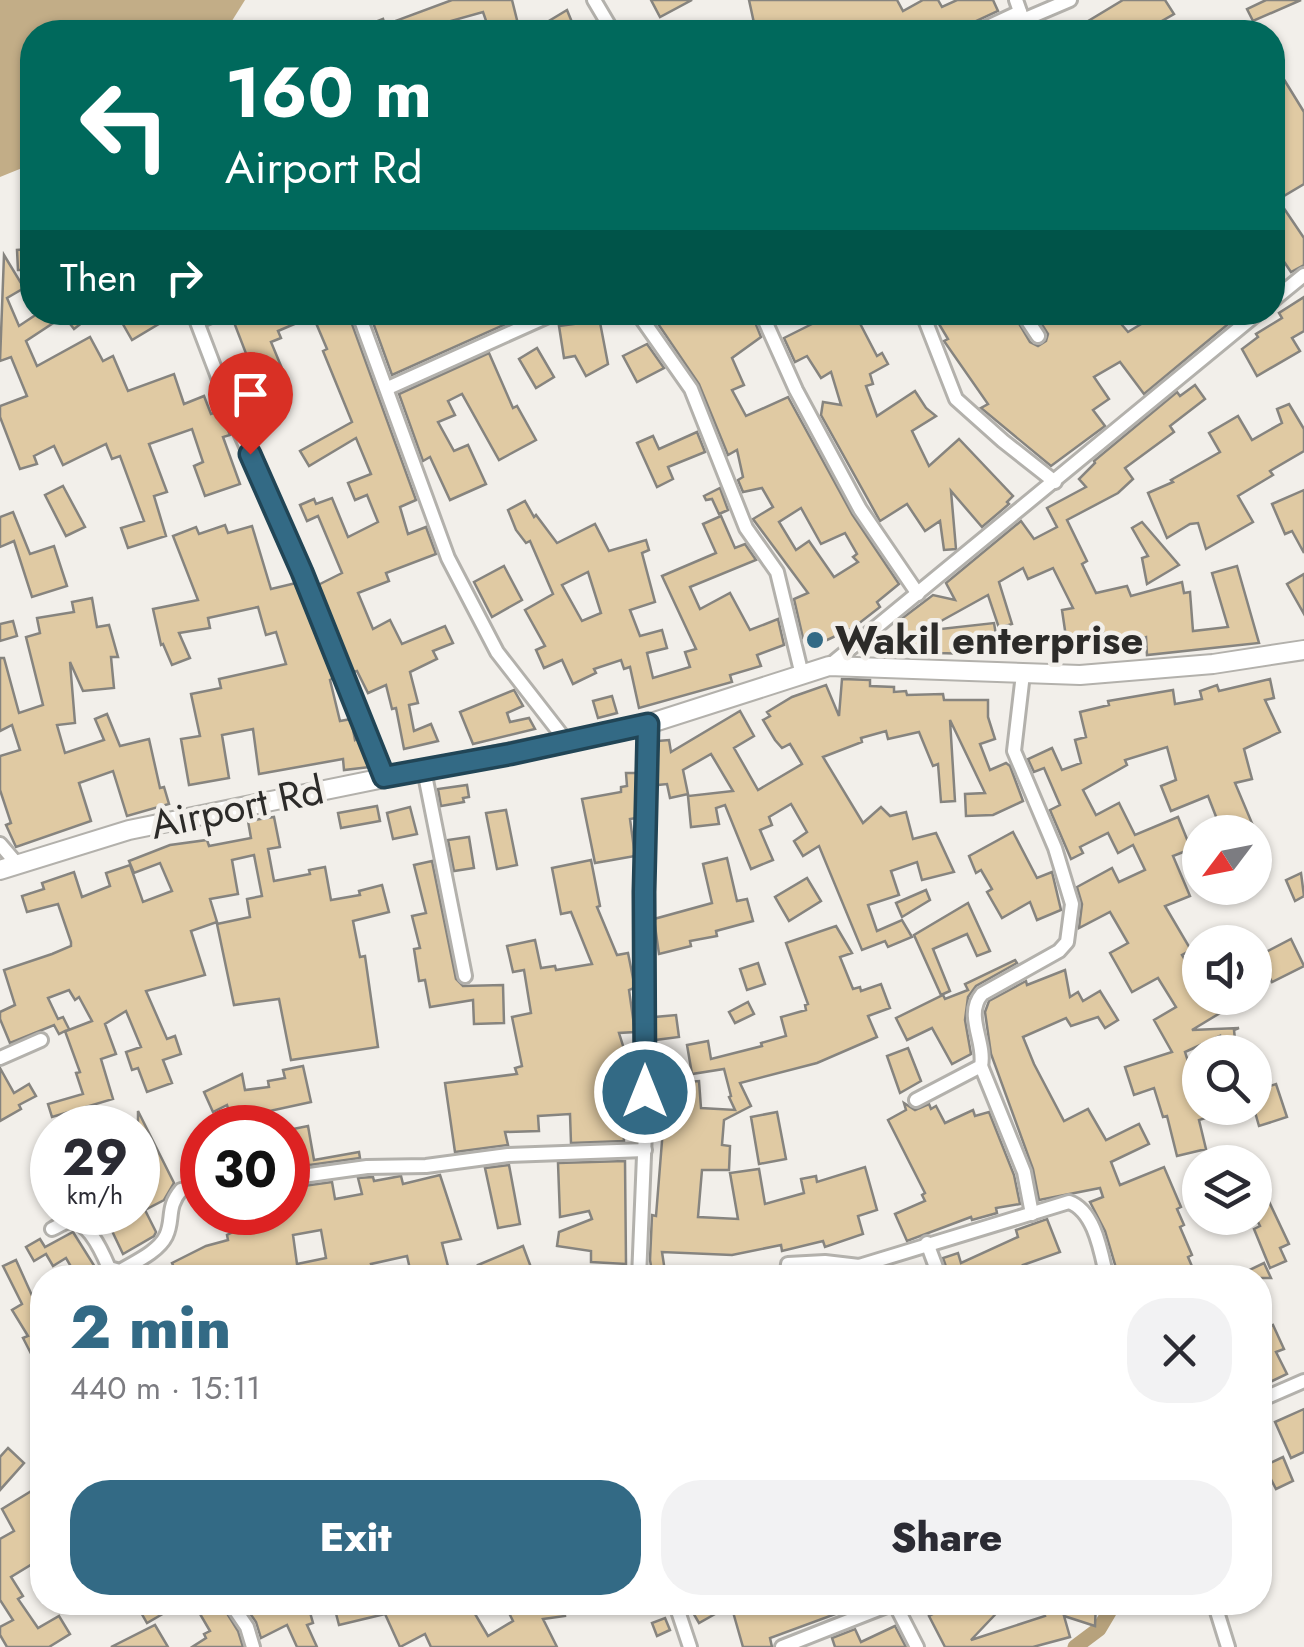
<!DOCTYPE html>
<meta charset="utf-8">
<style>
:root{--surface:#fff;--page:#f2f2f3;--text:#2b2b33;--muted:#7c7c81;--accent:#336a85}
body{margin:0;font-family:Jost,sans-serif;background:var(--page);color:var(--text);height:100vh;display:flex;flex-direction:column;font-size:38px;white-space:nowrap}
*{box-sizing:border-box;margin:0}
p{font-size:32px;color:var(--muted)}
.icon{flex:none;width:55px;height:55px;fill:none;stroke:currentColor;stroke-width:2;stroke-linecap:round;stroke-linejoin:round}
.map{position:relative;flex:1;overflow:hidden}
.side{position:absolute;left:30px;top:1265px;width:1242px;height:350px;display:flex;flex-direction:column;background:var(--surface);border-radius:40px;box-shadow:0 2px 8px #0004}
.side>*{flex:none}
.banner{position:absolute;left:20px;top:20px;width:1265px;height:305px;border-radius:40px;box-shadow:0 2px 8px #0004;background:#00695c;color:#fff;overflow:hidden}
.needle{width:65px;rotate:238deg}
.buttons{position:absolute;left:1182px;top:815px;display:grid;gap:20px}
.buttons a{display:grid;place-items:center;width:90px;height:90px;border-radius:50%;background:var(--surface);box-shadow:0 2px 8px #0004;font-size:50px}
.speed{position:absolute;left:30px;top:1105px;display:flex;gap:20px;font-size:50px;font-weight:700;text-align:center}
.speed>*{display:grid;place-content:center;width:130px;height:130px;border-radius:50%;background:var(--surface);box-shadow:0 2px 8px #0004;line-height:1}
.speed small{font-size:25px;font-weight:400}
.speed .limit{border:15px solid #d22;background:#fff;color:#111}
.pin{position:absolute;display:grid;place-items:center;width:85px;height:85px;color:#fff;margin:-102px -42px;border-radius:50% 50% 50% 0;rotate:-45deg;box-shadow:0 0 10px #0007}
.pin .icon{rotate:45deg}
.me{position:absolute;width:110px;margin:-55px;rotate:0deg;stroke-linejoin:round;filter:drop-shadow(0 0 8px #0008)}
.turn{display:flex;align-items:center;gap:35px;height:210px;padding:0 40px;font-size:45px}
.turn .icon{width:130px;height:130px;stroke-width:2.5}
.turn b{display:block;font-size:70px;line-height:85px}
.then{display:flex;align-items:center;height:95px;padding:0 40px;background:#0003;gap:20px;font-size:38px}
.round{display:grid;place-items:center;flex:none;width:105px;height:105px;border-radius:40px;background:var(--page)}
.overview{display:flex;align-items:center;justify-content:space-between;height:170px;padding:0 40px}
h1{font-size:60px;font-weight:800;line-height:75px;color:var(--accent)}
.action{display:flex;gap:20px;margin-top:auto;padding:20px 40px}
.action a{flex:1;height:115px;border-radius:40px;background:var(--accent);color:#fff;font-size:40px;font-weight:800;line-height:115px;text-align:center}
.action a+a{background:var(--page);color:var(--text)}
.map>svg:first-child{display:block}
</style>
<div class="map">
<svg width="1304" height="1647" viewBox="0 0 1304 1647">
<rect width="100%" height="100%" fill="#f2efea"/>
<path fill="#c2ad87" d="M0 0H245L225 32H32V164L0 177Z"/>
<g fill="none" stroke-linecap="round" stroke-linejoin="round">
<path stroke="#b7a27c" stroke-width="15" d="M1075 1647 1099 1629 1115 1602"/>
</g>
<g fill="#e0caa3" stroke="#86847f" stroke-width="2.5" fill-rule="evenodd">
<path d="M452 0H512L520 32H490L483 12 447 22 450 32H350L383 19 385 25Z"/>
<path d="M651 0H692L660 17Z"/>
<path d="M749 0H897L903 11 923 0H938L942 7 957 0H993L998 11 972 23 967 32H956L952 24 937 32H731L754 23Z"/>
<path d="M1123 0H1165L1174 14 1162 21 1169 32H1070Z"/>
<path d="M1266 0H1301L1253 21 1247 9Z"/>
<path d="M567 10 576 32H549L544 24Z"/>
<path d="M1272 60 1304 112V184L1272 203Z"/>
<path d="M1281 204 1304 238V265L1291 272 1272 244V209Z"/>
<path d="M29 249 30 270H18L17 250Z"/>
<path d="M4 255 24 288 7 298 19 326 40 312H96L74 329 64 316 26 341 37 366 90 337 103 361 113 356 128 391 174 374 184 404 204 396 211 414 220 411 230 435 223 437 240 484 205 496 194 466 203 462 192 429 149 444 167 492 154 496 166 536 128 548 121 528 144 521 120 456 112 459 106 444 63 465 54 446 34 456 37 464 20 469 0 417V406L27 396 11 357 0 361Z"/>
<path d="M1304 297V331L1292 338 1300 351 1257 376 1242 349 1258 337 1256 334 1282 318 1279 313Z"/>
<path d="M116 312H156L162 322 132 340Z"/>
<path d="M230 312H346L352 324 416 500 400 507 408 534 426 527 436 554 386 573 389 581 358 593 373 629 390 620 402 644 445 626 453 643 433 651 437 659 410 672 418 703 409 705 414 731 431 724 438 741 404 749 396 708 392 709 386 685 368 693 357 671 353 672 318 585 342 573 318 516 307 521 300 505 314 499 316 504 332 498 348 537 378 522 367 495 355 500 348 483 371 474 356 438 309 466 300 451 352 422 323 351 327 349 313 316 278 331 281 338 271 342 286 378 237 398 224 365 247 356Z"/>
<path d="M384 312H407L410 319 425 312H515L517 319 392 375 371 317Z"/>
<path d="M582 312H598L608 364 586 376 575 356 564 358 559 326 588 322Z"/>
<path d="M650 312H751L761 337 732 358 744 385 732 390 746 416 788 397 852 514 899 584 877 602 880 607 853 628 812 647 807 637 803 638 794 599 808 593 753 519 773 507 762 488 743 492 738 480 743 477 737 450 728 455 699 384ZM801 508 821 544 845 533 857 554 853 557 858 562 834 577 809 541 796 550 779 522Z"/>
<path d="M836 312H854L877 356 882 353 888 364 870 374 873 384 866 386 877 416 915 391 926 408 936 416 912 431 929 466 959 439 1013 496 1007 502 1009 504 982 527 951 491 956 549 944 550 940 521 925 531 907 504 880 521 821 415 823 402 841 405 831 372 821 378 807 356 795 362 784 338Z"/>
<path d="M944 312H1012L1030 342 1038 346 1046 341 1048 334 1034 312H1111L1128 332 1146 321 1141 312H1238L1239 315 1144 394 1120 362 1094 377 1109 399 1093 410 1105 426 1051 466 981 408 988 404 944 341 948 339 936 319Z"/>
<path d="M647 344 664 368 637 382 623 356Z"/>
<path d="M537 348 554 377 536 388 519 359Z"/>
<path d="M489 353 513 408 517 406 536 440 499 460 462 394 448 401 455 415 438 422 454 451 468 445 486 484 450 500 430 457 423 461 399 394Z"/>
<path d="M1195 385 1205 399 1170 426 1174 432 1125 468 1133 479 1118 493 1067 520 1087 561 1082 564 1096 593 1127 586 1131 596 1182 582 1184 593 1190 592 1193 631 1228 627 1212 573 1237 566 1259 643 1147 655 1146 637 1108 647 1103 632 1066 637 1062 610 1073 608 1053 568 1028 579 1023 568 999 582 1012 624 999 628 988 595 923 631 994 623 997 641 973 644V654L938 653V639L922 648 904 645 896 631 900 620 933 595 955 600 946 583 1021 521 1034 539 1057 527 1047 508 1086 487 1079 479 1095 463 1094 461 1177 392 1180 396Z"/>
<path d="M1289 404 1304 429V451L1270 471 1273 475 1238 496 1253 522 1206 549 1198 523 1190 524 1167 538 1148 493 1173 482 1171 480 1220 452 1209 433 1238 416 1252 440 1282 423 1277 409Z"/>
<path d="M697 432 705 452 668 467 673 479 657 487 637 443 653 436 659 449Z"/>
<path d="M63 486 85 527 66 536 45 495Z"/>
<path d="M720 488 728 510 719 514 712 499 706 500 704 496Z"/>
<path d="M1304 490V553L1292 531 1285 534 1272 504Z"/>
<path d="M525 501 534 517 536 515 557 543 595 524 609 551 646 540 649 550 642 553 655 602 630 610 640 636 662 630 667 648 647 653 653 678 690 667 685 652 696 649 662 576 716 553 703 524 721 516 735 548 745 544 756 560 690 587 700 609 730 593 750 630 778 619 784 645 757 655 761 666 730 675 732 682 639 708 630 667 624 669 621 660 594 669 596 673 573 684 562 660 544 668 536 650 545 646 525 610 553 594 530 541 526 543 516 530 508 510ZM588 572 601 613 582 621 562 585Z"/>
<path d="M13 512 30 554 54 546 67 586 32 597 14 541 0 547V517Z"/>
<path d="M1142 522 1179 565 1147 584 1142 558 1148 556 1132 528Z"/>
<path d="M225 525 228 533 252 526 271 589 296 583 334 678 330 680 340 721 351 719 355 740 358 738 370 767 344 770 343 759 259 774 253 729 222 735 229 778 189 785 181 739 200 736 191 694 221 688 219 679 286 664 276 632 266 635 258 607 208 618 210 628 179 633 190 658 172 665 163 644 161 645 153 609 198 600 173 536 196 527 199 534Z"/>
<path d="M504 566 522 600 492 617 474 582Z"/>
<path d="M1304 574V614L1287 584Z"/>
<path d="M92 598 97 627 109 625 118 657H111L114 688 83 691 70 662 75 723 57 725 65 753 104 740 95 719 107 714 120 746 149 739 160 788 164 787 169 804 127 816 113 771 79 783 91 821 16 847 6 825 11 823 0 790V756L20 750 12 725 0 731V658H4L19 713 43 705 26 637 40 633 37 618 74 612 72 602Z"/>
<path d="M13 621 17 636 0 641V624Z"/>
<path d="M842 679 870 680V686L894 687V692L906 691 907 695 943 694 944 700H988V717L995 739 980 744 990 770 1006 763 1010 766 1023 801 993 815 966 816 965 794 985 793 950 720 955 801 941 802 938 764 933 766 919 732 888 739 886 731 861 738 862 742 823 757 863 823 881 807 890 816 906 812 913 839 936 833 954 872 922 880 917 862 891 871 899 895 868 905 877 931 902 920 912 937 888 947 885 941 862 950 819 846 803 856 794 841 807 832 791 804 769 817 772 825 760 830 773 860 751 869 725 805 716 808 719 824 691 827 688 796 733 791 711 754 683 770 688 794 670 798 667 784 657 785 658 741 669 740 671 752 740 711 754 736 734 748 758 790 802 764 790 744 782 748 775 740 763 720 770 716 767 712 792 697 826 685 839 716Z"/>
<path d="M1270 679 1274 698 1265 700 1280 732 1244 749 1252 779 1235 783 1254 828 1243 832H1222L1208 796 1171 811 1161 786 1176 780 1167 747 1125 760 1127 765 1083 790 1096 815 1119 803 1135 835 1178 817 1191 849 1173 856 1190 896 1165 906 1191 950 1182 955 1196 978 1200 975V998H1208L1211 1003 1224 998 1230 1007 1192 1030 1239 1028 1234 1030 1236 1049 1221 1050 1220 1036 1185 1052 1193 1077 1200 1075V1108L1231 1110 1199 1120 1206 1149 1177 1156 1167 1116 1163 1117 1154 1088 1134 1095 1125 1067 1172 1052 1154 1020 1176 1007 1158 978 1132 992 1110 953 1128 943 1110 912 1079 928 1082 904 1077 887 1112 868 1119 882 1145 870 1133 845 1118 853 1108 833 1080 847 1083 853 1071 859 1050 810 1060 805 1044 768 1034 772 1028 759 1052 748 1062 770 1081 763 1075 740 1086 737 1080 712 1109 705 1108 701 1173 690 1175 704 1202 699 1200 691 1217 685 1219 691Z"/>
<path d="M514 690 523 706 507 713 510 722 529 718 535 729 473 744 460 712Z"/>
<path d="M612 696 617 713 598 718 593 701Z"/>
<path d="M626 773H637L636 818 630 819 635 856 595 863 582 799 621 792V787L627 786Z"/>
<path d="M467 785 469 797 463 798 464 802 441 806 438 789Z"/>
<path d="M377 806 380 821 341 828 338 813Z"/>
<path d="M410 807 417 834 393 839 387 813Z"/>
<path d="M506 810 517 865 497 869 486 813Z"/>
<path d="M274 817 280 847 268 849 274 881 310 874 309 870 325 867 331 900 360 895 359 891 382 885 389 912 353 921 360 957 365 956 378 1047 291 1060 279 999 234 1005 217 924 250 917 247 899 262 896 254 855 232 860 238 894 210 899 217 922 191 931 205 975 146 991 167 1039 175 1036 181 1054 163 1060 172 1083 147 1092 138 1068 132 1070 126 1052 141 1047 126 1011 105 1024 116 1054 101 1059 113 1099 52 1117 48 1104 83 1094 76 1073 80 1072 65 1031 59 1034 54 1025 10 1043 0 1019V1012L15 1005 4 970 52 954 71 946V942L58 904 27 912 22 896 44 889 42 883 74 872 82 897 110 886 106 873 130 865 143 902 172 891 160 863 134 873 129 861 170 845 207 840 209 846 251 838 248 821ZM69 990 75 1000 79 997 92 1021 66 1031 69 1029 63 1017 58 1019 48 998Z"/>
<path d="M1013 832 1037 878 1052 872 1061 910 1037 920 1030 902 1002 918 987 892 992 889 981 870 976 873 969 856Z"/>
<path d="M469 837 474 868 454 871 448 840Z"/>
<path d="M727 858 737 901 747 899 753 921 716 931 717 936 690 941 691 946 659 954 654 919 712 903 703 864Z"/>
<path d="M591 860 600 906 597 907 617 955 628 953 634 983V988L629 990 635 1032 619 1033 630 1068 619 1071 624 1141 571 1143 570 1114 538 1116 539 1131 505 1132 508 1145 455 1152 445 1083 517 1074 515 1068 522 1066 512 1017 531 1013 524 970 513 972 507 946 535 940 541 968 555 966 556 970 592 964 571 912 561 914 552 868Z"/>
<path d="M432 861 456 979 463 986 503 985 504 1023 474 1024 473 1000 430 1007 425 980 419 981 414 949 420 948 412 916 426 913 414 865Z"/>
<path d="M1301 873 1304 896 1295 901 1286 880Z"/>
<path d="M807 878 821 901 789 921 775 897Z"/>
<path d="M926 890 930 900 902 917 896 903Z"/>
<path d="M968 903 990 951 977 956 967 934 933 949 950 991 941 995 914 935Z"/>
<path d="M836 926 852 953 840 957 853 989 860 987 861 991 881 984 890 1008 868 1016 877 1037 817 1063 740 1083 751 1106 724 1120 722 1145 730 1146 729 1170H702L698 1217 738 1219 730 1173 759 1169 765 1204 804 1193 801 1179 816 1176 817 1182 865 1167 877 1210 858 1216 863 1234 825 1247 823 1241 782 1251 781 1245 732 1255 662 1252 666 1278H653L650 1260 652 1215 656 1216 665 1104H676L675 1083 699 1081 701 1108 735 1110 729 1097 731 1096 724 1069 692 1074 687 1045 708 1041 711 1059 762 1046 761 1043 786 1036 781 1017 806 1010 805 1005 808 1004 786 943Z"/>
<path d="M1291 939 1304 966 1272 982 1258 956Z"/>
<path d="M1015 960 1017 963 976 986 968 997 965 1020 971 1054 952 1064 932 1028 907 1040 896 1018 943 995 945 999 968 990 965 984Z"/>
<path d="M758 963 765 984 747 990 740 969Z"/>
<path d="M1065 970 1070 997 1078 992 1083 1001 1100 991 1118 1020 1105 1028 1098 1017 1071 1026 1066 1018 1023 1037 1034 1064 1064 1121 1088 1109 1106 1140 1139 1124 1149 1144 1111 1162 1120 1185 1164 1167 1181 1207 1177 1209 1184 1225 1180 1227 1192 1255 1188 1257 1197 1278H1119L1105 1231 1090 1202 1103 1197 1100 1188 1039 1200 1033 1169 991 1054 985 1012 989 1001 1026 981 1027 985Z"/>
<path d="M748 1002 754 1014 735 1023 729 1012Z"/>
<path d="M676 1015 679 1037 655 1040V1017Z"/>
<path d="M908 1048 921 1081 900 1093 887 1056Z"/>
<path d="M303 1066 311 1102 256 1114V1110L230 1115 227 1105 213 1112 204 1092 242 1074 245 1090 269 1087 268 1081 285 1078 283 1070Z"/>
<path d="M0 1068 14 1093 29 1084 36 1096 19 1105 21 1109 0 1121Z"/>
<path d="M1276 1084 1287 1117 1259 1126 1255 1112V1091Z"/>
<path d="M904 1103 915 1110 929 1104 931 1109 936 1106 945 1123 973 1110 975 1116 989 1112 1014 1175 1020 1204 996 1208 997 1213 972 1220 971 1217 907 1241 895 1214 925 1201 922 1195 925 1193 888 1120 906 1110Z"/>
<path d="M138 1111 174 1183 164 1200 145 1210 156 1232 154 1236 123 1254 103 1212H138Z"/>
<path d="M777 1112 786 1159 759 1164 751 1117Z"/>
<path d="M308 1126 314 1160 359 1152 360 1158 288 1168V1130Z"/>
<path d="M625 1161 626 1264 591 1262V1251L557 1246 559 1232 592 1219 589 1211 560 1217 558 1163Z"/>
<path d="M509 1165 520 1224 498 1228 485 1168Z"/>
<path d="M440 1175 461 1239 442 1243 451 1278H412L407 1256 371 1264 372 1267 351 1273 352 1278H179L172 1263 206 1246 228 1240 227 1235 273 1212H288V1194L297 1193 296 1187 332 1182 335 1199 362 1194 358 1178 373 1177 374 1181 401 1176 403 1184ZM321 1230 326 1258 297 1264 293 1235Z"/>
<path d="M1264 1191 1289 1244 1280 1248 1286 1261 1270 1268 1254 1229 1260 1226 1255 1216V1195Z"/>
<path d="M1047 1219 1060 1252 1023 1265 1029 1278H950L943 1258 958 1253 961 1263 1018 1237 1016 1230Z"/>
<path d="M73 1232 95 1267 77 1277 66 1258 53 1266 46 1254 34 1261 26 1247 40 1239 45 1247Z"/>
<path d="M523 1246 535 1278H484L478 1265Z"/>
<path d="M16 1260 34 1300 42 1295V1375L23 1338 28 1336 12 1310 22 1304 3 1266Z"/>
<path d="M1264 1263 1271 1278H1233Z"/>
<path d="M1273 1325 1284 1349 1276 1352 1287 1374 1270 1382 1260 1362V1331Z"/>
<path d="M1304 1409V1452L1291 1458 1275 1422Z"/>
<path d="M8 1448 24 1463 0 1490V1457Z"/>
<path d="M1283 1457 1293 1481 1276 1489 1264 1466Z"/>
<path d="M33 1490 42 1507V1558L11 1577 23 1596 18 1599 38 1628 59 1616 70 1634 49 1647H7L0 1635V1627L13 1620 0 1600V1539L14 1531 2 1509Z"/>
<path d="M135 1602H183L147 1623Z"/>
<path d="M193 1602H220L238 1631 243 1647H192L206 1638 204 1634 210 1631Z"/>
<path d="M242 1602H307L313 1623 307 1625 317 1647H297L287 1625 261 1638 256 1622Z"/>
<path d="M351 1602H468L488 1636 513 1621 509 1613 530 1602H564L565 1616 543 1619 557 1647H431L425 1634 400 1647 385 1614 339 1625 334 1606Z"/>
<path d="M708 1602H868L770 1638 772 1647H743L731 1605 699 1623 692 1611Z"/>
<path d="M928 1602H1007L971 1640 1045 1616 1043 1609 1031 1602H1096L1095 1626 1064 1616 1070 1637 1033 1647H945L929 1616 933 1614Z"/>
<path d="M665 1618 670 1630 657 1636 652 1623Z"/>
<path d="M155 1625 168 1647H111Z"/>
<path d="M895 1626 906 1647H835L832 1638 855 1629 861 1642Z"/>
</g>
<g fill="none" stroke-linecap="round" stroke-linejoin="round">
<g stroke="#b3b1ac" stroke-width="18">
<g id="street">
<path d="M594 0 613 32"/>
<path d="M1016 0 1023 20 1033 32"/>
<path d="M1023 20 1070 0"/>
<path d="M977 32 1020 12"/>
<path d="M1272 301 1304 275"/>
<path d="M220 312 197 322 234 419 302 572 385 777"/>
<path d="M358 312 448 558 497 652 567 742"/>
<path d="M637 312 691 389 746 528 777 572 802 675"/>
<path d="M761 312 796 390 860 509 918 594"/>
<path d="M922 312 956 399 1003 441 1055 482"/>
<path d="M1022 312 1038 336"/>
<path d="M388 388 557 312"/>
<path d="M829 666 1259 312"/>
<path d="M424 770 465 976"/>
<path d="M0 844 17 864"/>
<path d="M0 1058 41 1040"/>
<path d="M981 1066 1024 1172 1032 1214"/>
<path d="M916 1100 981 1066C986 1042 964 1015 982 994L1059 951 1067 942 1072 904 1055 848 1014 751 1023 674"/>
<path d="M288 1178 367 1167 426 1166 508 1155 645 1150"/>
<path d="M52 1229C57 1227 62 1223 67 1222 88 1217 103 1254 109 1268L120 1271C135 1262 158 1252 166 1236 174 1219 166 1208 181 1190L202 1186"/>
<path d="M927 1243 940 1278"/>
<path d="M639 1278 645 1131 644 892 648 724"/>
<path d="M786 1278 788 1264 825 1262 859 1266 1069 1202C1095 1211 1101 1253 1107 1278"/>
<path d="M1260 1400 1304 1381"/>
<path d="M230 1602 247 1627 253 1647"/>
<path d="M675 1602 690 1647"/>
<path d="M894 1602 917 1647"/>
<path d="M1214 1602 1228 1647"/>
<path d="M782 1647 894 1603"/>
</g>
</g>
<g stroke="#b3b1ac" stroke-width="22">
<path id="secondary" d="M0 870 129 830 648 724 829 666 1080 675 1213 664 1304 650"/>
</g>
<use href="#street" stroke="#fff" stroke-width="12"/>
<use href="#secondary" stroke="#fff" stroke-width="18"/>
</g>
<g fill="none" stroke-linecap="round" stroke-linejoin="round">
<g stroke="#214556" stroke-width="25">
<path id="route" d="M250 454 302 572 384 777 510 754 648 724 644 892 645 1092"/>
</g>
<use href="#route" stroke="#336a85" stroke-width="18"/>
</g>
<circle fill="#336a85" stroke="#f2efea" stroke-width="4" cx="815" cy="640" r="10"/>
<g text-anchor="middle" stroke-width="9" stroke-linejoin="round" paint-order="stroke">
<g font-size="40" font-weight="bold" fill="#2c2b29" stroke="#f2efea" text-anchor="start">
<text x="835" y="654">Wakil enterprise</text>
</g>
<g font-size="40" fill="#2c2b29" stroke="#f2efea">
<text transform="translate(237 807) rotate(-12)" y="14">Airport Rd</text>
</g>
</g>
</svg>
<div class="buttons">
<a><svg class="needle" viewBox="-14 -14 28 28"><path d="M0-13l5 13h-10z" fill="#e53935"/><path d="M0 13l5-13h-10z" fill="#7c7c81"/></svg></a>
<a><svg class="icon" aria-label="sound" viewBox="0 0 24 24"><path d="M4 9h4l5-4v14l-5-4H4zM17 9q2 3 0 6"/></svg></a>
<a><svg class="icon" aria-label="search" viewBox="0 0 24 24"><circle cx="10" cy="10" r="6"/><path d="M15 15l6 6"/></svg></a>
<a><svg class="icon" aria-label="layers" viewBox="0 0 24 24"><path d="M12 4l9 5-9 5-9-5zM3 14l9 5 9-5"/></svg></a>
</div>
<div class="speed"><div>29<small>km/h</small></div><div class="limit">30</div></div>
<div class="pin" style="left:250px;top:454px;background:#d93025"><svg class="icon" aria-label="arrive" viewBox="0 0 24 24"><path d="M6 21V4h12l-3 4 3 4H6"/></svg></div>
<svg class="me" style="left:645px;top:1092px" viewBox="-20 -20 40 40"><circle r="17" fill="#336a85" stroke="#fff" stroke-width="3"/><path d="M0-11L8 9 0 5-8 9z" fill="#fff"/></svg>
<div class="banner">
<div class="turn"><svg class="icon" aria-label="left" viewBox="0 0 24 24"><path d="M17 20v-9H6M10 6l-5 5 5 5"/></svg><div><b>160 m</b>Airport Rd</div></div>
<div class="then">Then<svg class="icon" aria-label="right" viewBox="0 0 24 24"><path d="M7 20v-9h11M14 6l5 5-5 5"/></svg></div>
</div>
<section class="side">
<div class="overview"><div><h1>2 min</h1><p>440 m · 15:11</p></div><a class="round"><svg class="icon" aria-label="close" viewBox="0 0 24 24"><path d="M6 6l12 12M18 6L6 18"/></svg></a></div>
<div class="action"><a>Exit</a><a>Share</a></div>
</section>
</div>
